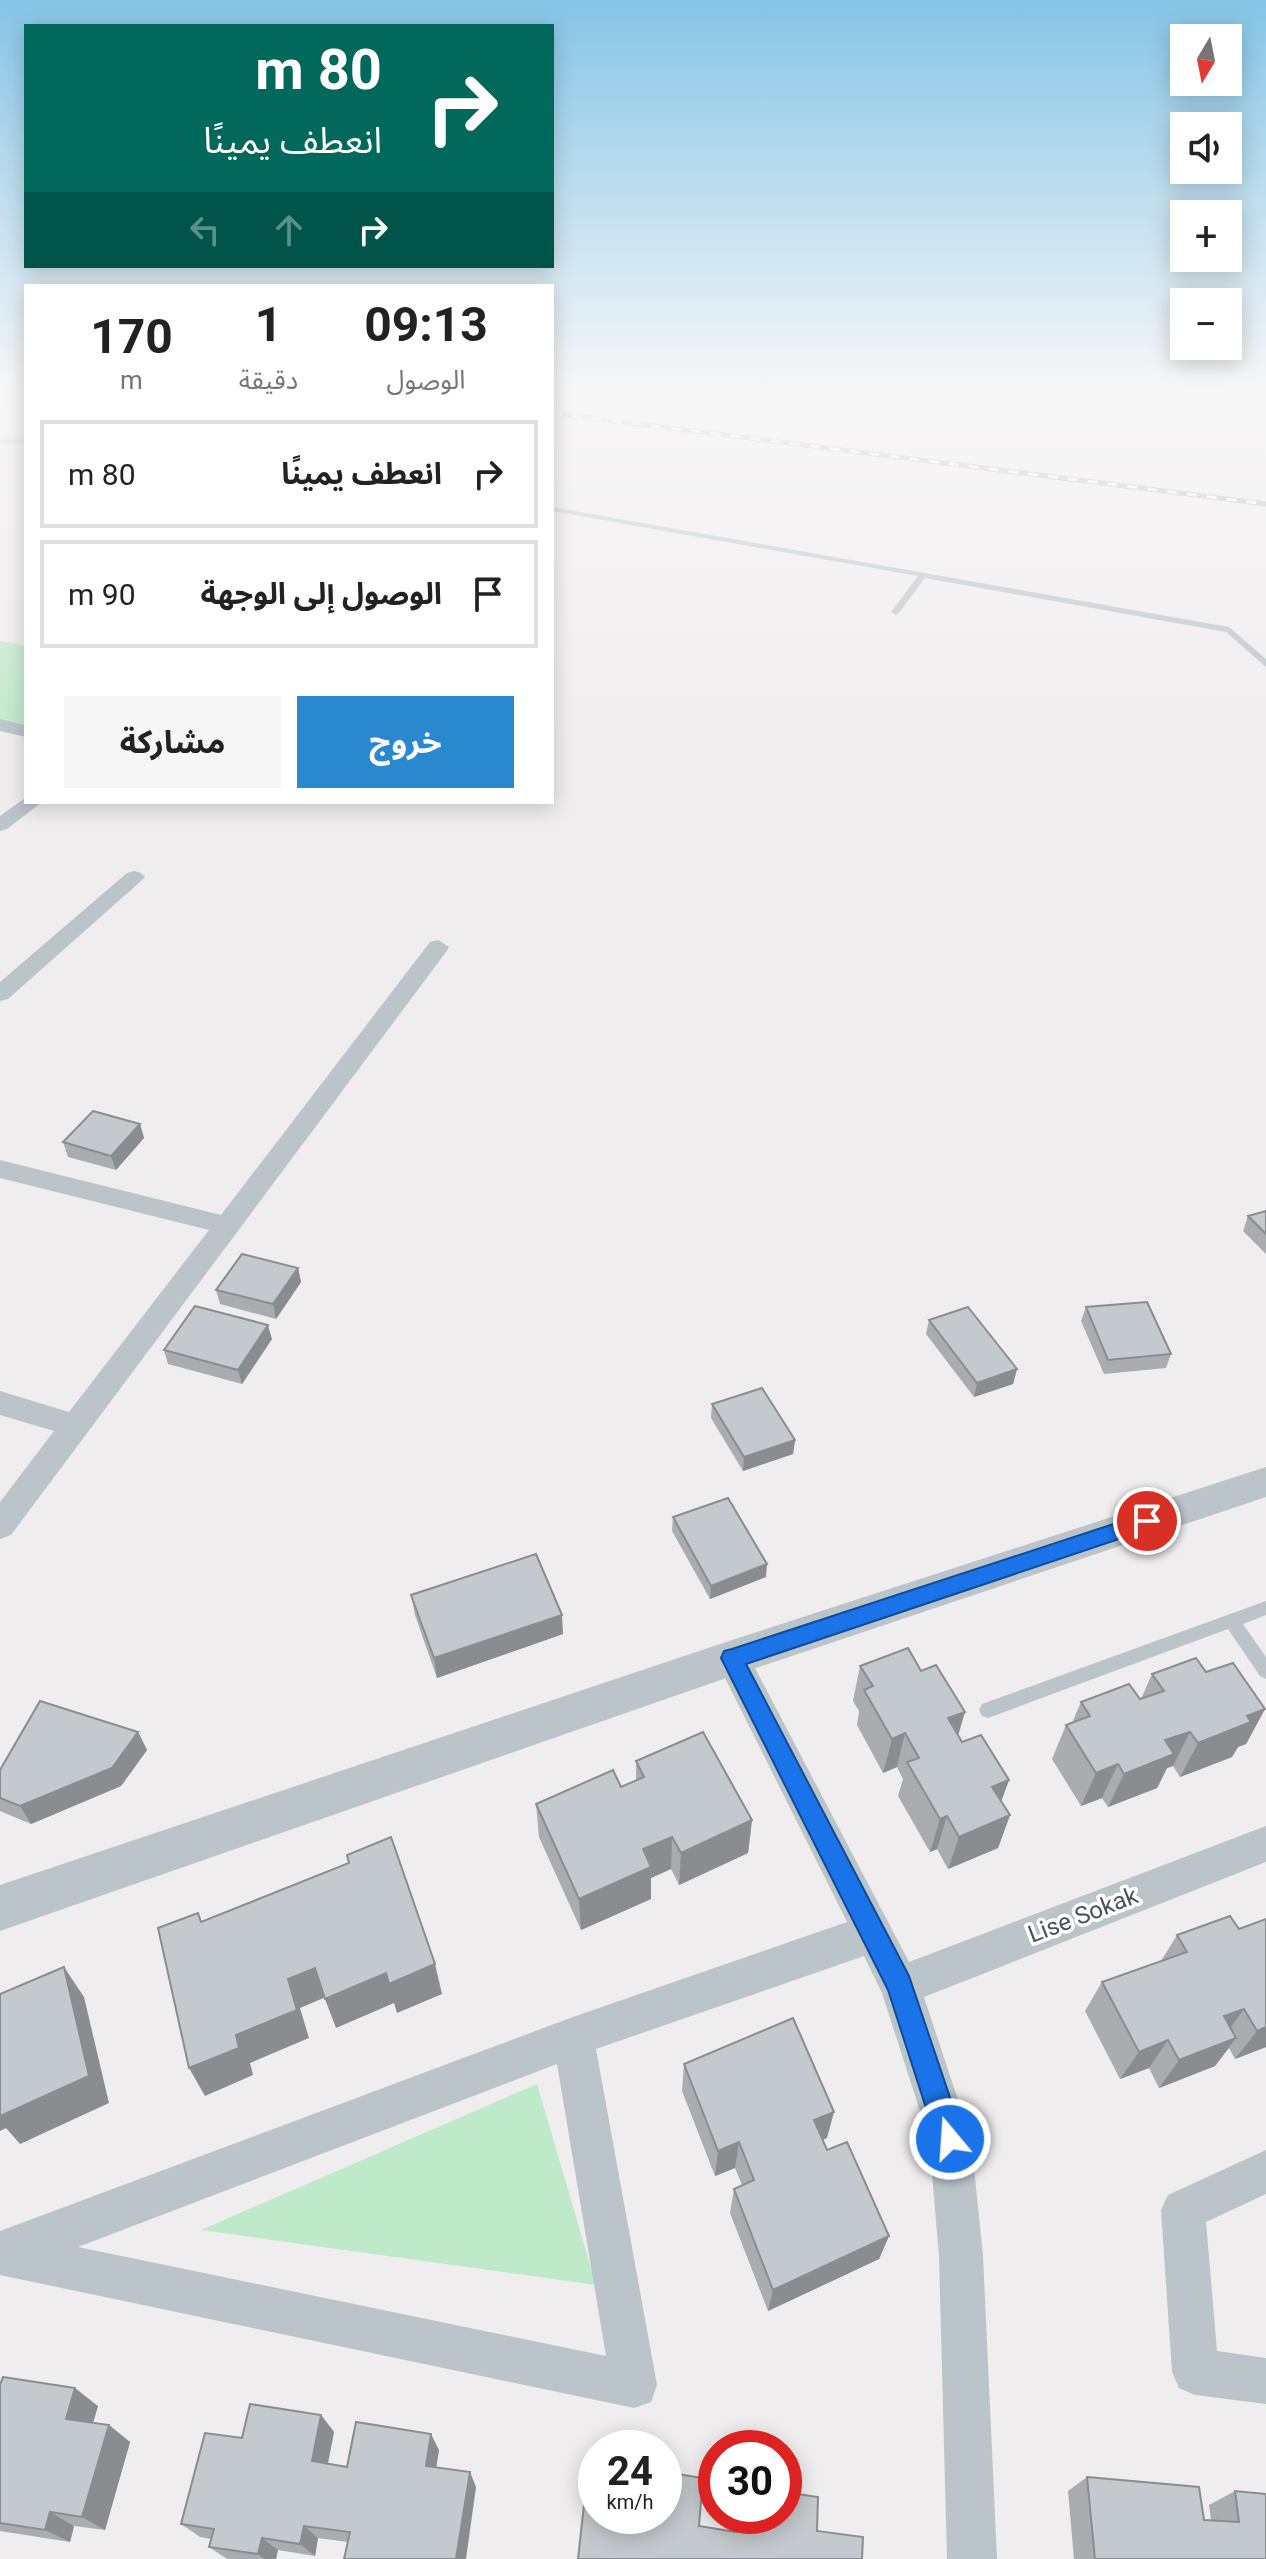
<!DOCTYPE html>
<html lang="ar">
<meta charset="utf-8">
<style>
:root{--surface:#fff;--page:#f6f6f6;--text:#222;--muted:#767676;--line:#e0e0e0;--accent:#2988ce}
body{margin:0;font-family:Roboto,"Noto Sans Arabic",sans-serif;background:var(--page);color:var(--text);direction:rtl;height:100vh;display:flex;flex-direction:column;font-size:30px;white-space:nowrap}
*{box-sizing:border-box;margin:0}
p{font-size:26px;color:var(--muted)}
.icon{flex:none;width:44px;height:44px;fill:none;stroke:currentColor;stroke-width:2;stroke-linecap:round;stroke-linejoin:round}
.map{position:relative;flex:1;overflow:hidden;direction:ltr}
.panel{position:absolute;left:24px;top:284px;width:530px;height:520px;display:flex;flex-direction:column;background:var(--surface);border-radius:0px;box-shadow:0 4px 20px #0003;direction:rtl}
.panel>*{flex:none}
.hud{position:absolute;left:24px;top:24px;width:530px;height:244px;border-radius:0px;box-shadow:0 4px 20px #0003;direction:rtl;background:#00695c;color:#fff;overflow:hidden}
.needle{width:52px;rotate:190deg}
.fabs{position:absolute;left:1170px;top:24px;display:grid;gap:16px}
.fabs a{display:grid;place-items:center;width:72px;height:72px;border-radius:0px;background:var(--surface);box-shadow:0 4px 20px #0003;font-size:40px}
.speed{position:absolute;left:578px;top:2430px;display:flex;gap:16px;font-size:40px;font-weight:700;text-align:center}
.speed>*{display:grid;place-content:center;width:104px;height:104px;border-radius:50%;background:var(--surface);box-shadow:0 4px 20px #0003;line-height:1}
.speed small{font-size:20px;font-weight:400}
.speed .limit{border:12px solid #d22;background:#fff;color:#111}
.pin{position:absolute;display:grid;place-items:center;width:68px;height:68px;color:#fff;margin:-34px;border:4px solid #fff;border-radius:50%;box-shadow:0 2px 8px #0007}
.me{position:absolute;width:88px;margin:-44px;rotate:342deg;stroke-linejoin:round;filter:drop-shadow(0 0 6px #0008)}
.turn{display:flex;align-items:center;gap:28px;height:168px;padding:0 40px;font-size:36px}
.turn .icon{width:104px;height:104px;stroke-width:2.5}
.turn b{display:block;font-size:56px;line-height:68px}
.lanes{display:flex;align-items:center;height:76px;padding:0 40px;background:#0003;justify-content:center;gap:40px;direction:ltr}
.lanes .off{opacity:.35}
.eta{display:flex;justify-content:space-evenly;align-items:center;height:136px;text-align:center}
.eta b{font-size:48px;font-weight:700;line-height:56px}
.primary-button{display:flex;gap:16px;margin-top:auto;padding:16px 40px}
.primary-button a{flex:1;height:92px;border-radius:0px;background:var(--accent);color:#fff;font-size:32px;font-weight:700;line-height:92px;text-align:center}
.primary-button a+a{background:var(--page);color:var(--text)}
ul{padding:0;list-style:none}
li{display:flex;align-items:center;gap:24px;height:108px;margin:0 16px 12px;padding:0 24px;border:4px solid var(--line);border-radius:0px}
li div{flex:1}
li b{display:block;font-size:30px}
li em{font-style:normal}
.map>svg:first-child{display:block}
</style>
<div class="map">
<svg width="1266" height="2559" viewBox="0 0 1266 2559">
<rect width="100%" height="100%" fill="#f0edee"/>
<g fill="#bfeaca">
<path d="M0 641 26 646V725L0 719Z"/>
<path d="M537 2084 596 2285 201 2230Z"/>
</g>
<g fill="none" stroke-linecap="round" stroke-linejoin="round">
<g fill="#bac4c9" fill-rule="evenodd">
<path d="M591 392 588 394 552 397V393Z"/>
<rect x="0" y="439" width="26" height="4"/>
<path d="M552 507 1229 627 1266 659V667L1226 632 925 578 898 614 895 615 891 612 918 576 552 511Z"/>
<path d="M1266 1601V1615L1243 1624 1266 1657V1679L1260 1676 1228 1629 988 1718 982 1716 979 1710 982 1704Z"/>
</g>
<g fill="#bac4c9" fill-rule="evenodd">
<path d="M0 719 26 725V737L0 731Z"/>
<path d="M25 798 26 802H42L7 829 0 831V816Z"/>
<path d="M134 871 141 873 145 877 141 881 8 999 0 1001V982L127 873Z"/>
<path d="M438 940 449 947 446 952 11 1535 0 1539V1502L54 1431 0 1415V1391L69 1412 209 1230 0 1178V1160L221 1215 430 942Z"/>
<path d="M732 1643 744 1647 909 1962 1266 1826V1862L924 1997 971 2139 983 2256 997 2559H947L939 2256 929 2139 882 1993 864 1956 596 2049 657 2385 651 2402 634 2408 0 2275V2231L573 2017 847 1922 715 1658 720 1647ZM557 2064 606 2356 78 2247Z"/>
<path d="M1266 2150V2194L1206 2222 1217 2351 1266 2358V2404L1195 2395 1179 2388 1172 2372 1161 2210 1168 2195Z"/>
</g>
<path fill="#bac4c9" fill-rule="evenodd" d="M1266 1467V1497L732 1676 0 1931V1885L732 1640Z"/>
<g stroke="#b0b4b7" stroke-width="5">
<path id="rail" d="M552 413 1266 504"/>
</g>
<use href="#rail" stroke="#fff" stroke-width="3" stroke-dasharray="10" stroke-linecap="butt"/>
</g>
<g fill="#a9adb0">
<path d="M140 1124 144 1138 116 1170 68 1157 63 1142Z"/>
<path d="M1266 1211V1254L1243 1231 1248 1216Z"/>
<path d="M298 1268 301 1282 276 1319 220 1304 216 1290Z"/>
<path d="M1086 1307 1171 1354 1166 1368 1104 1374 1081 1321Z"/>
<path d="M929 1320 1017 1369 1013 1384 974 1397 926 1334Z"/>
<path d="M272 1339 242 1384 168 1364 164 1350Z"/>
<path d="M712 1404 795 1440 793 1454 743 1471 711 1418Z"/>
<path d="M673 1517 766 1577 710 1599 672 1531Z"/>
<path d="M411 1595 563 1634 437 1678 415 1615Z"/>
<path d="M860 1666 958 1735 962 1742 1009 1780 1001 1801 1010 1815 998 1848 948 1869 937 1849 930 1852 898 1796 903 1779 897 1767 883 1773 857 1725 859 1711 853 1701Z"/>
<path d="M1206 1672 1265 1709 1246 1744 1238 1747 1232 1757 1180 1777 1173 1766 1167 1768 1157 1788 1108 1807 1102 1798 1081 1806 1052 1759 1066 1725 1072 1723 1081 1702 1140 1699H1141L1152 1674Z"/>
<path d="M138 1732 147 1750 121 1786 31 1824 0 1811V1770Z"/>
<path d="M636 1761 752 1820 748 1853 679 1885 671 1869 651 1878V1899L581 1930 539 1837 536 1804 621 1787 636 1780Z"/>
<path d="M1266 1919V2047L1235 2059 1229 2048 1215 2066 1159 2088 1149 2068 1120 2079 1085 2011 1102 1982 1161 1961 1177 1935 1239 1929Z"/>
<path d="M684 2064 827 2138 823 2139 827 2150 889 2236 879 2259 768 2311 730 2213 734 2189 742 2185 735 2168 715 2176 682 2091Z"/>
<path d="M0 2385 98 2406 93 2423 109 2425 130 2442 105 2530 74 2526 70 2542 0 2531Z"/>
<path d="M321 2415 334 2432 328 2464 347 2467 439 2450 436 2467 476 2487 348 2542 318 2538 315 2556 278 2550 276 2559H227L209 2547 211 2539 200 2537 181 2524 242 2438Z"/>
<path d="M1087 2477 1204 2520H1211L1209 2505 1235 2491 1266 2559H1074L1068 2491Z"/>
<path d="M733 2516H784L817 2531 578 2559 699 2526 733 2531Z"/>
</g>
<g fill="#898d90">
<path d="M140 1124 144 1138 116 1170 111 1156Z"/>
<path d="M298 1268 301 1282 276 1319 273 1304Z"/>
<path d="M268 1325 272 1339 242 1384 238 1370Z"/>
<path d="M1017 1369 1013 1384 974 1397 977 1383Z"/>
<path d="M795 1440 793 1454 743 1471 744 1457Z"/>
<path d="M767 1564 766 1577 710 1599 711 1586Z"/>
<path d="M562 1615 563 1634 437 1678 434 1658Z"/>
<path d="M1265 1709 1246 1744 1238 1747 1232 1757 1180 1777 1198 1743 1247 1716Z"/>
<path d="M965 1712 955 1746 948 1718Z"/>
<path d="M138 1732 147 1750 121 1786 31 1824 20 1806Z"/>
<path d="M1190 1732 1173 1766 1167 1768 1157 1788 1108 1807 1124 1774 1165 1740Z"/>
<path d="M905 1733 897 1767 883 1773 892 1739Z"/>
<path d="M1118 1764 1102 1798 1081 1806 1096 1773Z"/>
<path d="M1009 1780 997 1813 992 1787Z"/>
<path d="M1010 1815 998 1848 948 1869 959 1837Z"/>
<path d="M947 1816 937 1849 930 1852 940 1819Z"/>
<path d="M752 1820 748 1853 679 1885 681 1853Z"/>
<path d="M672 1837 671 1869 651 1878V1899L581 1930 579 1899 643 1849Z"/>
<path d="M435 1964 442 1994 397 2013 394 2003 336 2028 325 1999 386 1973Z"/>
<path d="M64 1967 84 1997 109 2103 20 2144 6 2128 0 2131V2104Z"/>
<path d="M315 1968 326 1997 300 2008 309 2038 250 2063 253 2075 205 2096 189 2068 288 1979Z"/>
<path d="M1244 2009 1223 2038 1224 2016Z"/>
<path d="M1266 2027V2047L1235 2059 1257 2031Z"/>
<path d="M1236 2038 1215 2066 1159 2088 1179 2060Z"/>
<path d="M1168 2040 1149 2068 1120 2079 1139 2052Z"/>
<path d="M834 2112 827 2138 808 2146 814 2120Z"/>
<path d="M739 2142 735 2168 715 2176 718 2151Z"/>
<path d="M889 2236 879 2259 768 2311 773 2290Z"/>
<path d="M75 2388 98 2406 89 2436 66 2419Z"/>
<path d="M321 2415 334 2432 325 2476 312 2461Z"/>
<path d="M109 2425 130 2442 105 2530 82 2517Z"/>
<path d="M431 2434 439 2450 434 2481 426 2466Z"/>
<path d="M470 2472 476 2487 466 2559H456Z"/>
<path d="M50 2512 74 2526 70 2542 45 2530Z"/>
<path d="M304 2526 318 2538 315 2556 300 2544Z"/>
<path d="M262 2538 278 2550 276 2559H264L258 2554Z"/>
</g>
<g fill="#c4c9cd" stroke="#898d90" stroke-width="2">
<path d="M93 1111 140 1124 111 1156 63 1142Z"/>
<path d="M1266 1211V1234L1248 1216Z"/>
<path d="M242 1254 298 1268 273 1304 216 1290Z"/>
<path d="M1147 1302 1171 1354 1108 1360 1086 1307Z"/>
<path d="M195 1306 268 1325 238 1370 164 1350Z"/>
<path d="M968 1307 1017 1369 977 1383 929 1320Z"/>
<path d="M762 1388 795 1440 744 1457 712 1404Z"/>
<path d="M728 1498 767 1564 711 1586 673 1517Z"/>
<path d="M536 1554 562 1615 434 1658 411 1595Z"/>
<path d="M908 1648 921 1671 936 1665 965 1712 948 1718 962 1742 981 1735 1009 1780 992 1787 1010 1815 959 1837 947 1816 940 1819 907 1762 919 1758 905 1733 892 1739 864 1690 873 1686 860 1666Z"/>
<path d="M1196 1658 1206 1672 1233 1663 1265 1709 1247 1716 1251 1722 1198 1743 1190 1732 1165 1740 1174 1754 1124 1774 1118 1764 1096 1773 1066 1725 1090 1716 1081 1702 1129 1684 1140 1699 1164 1691 1152 1674Z"/>
<path d="M40 1701 138 1732 112 1768 20 1806 0 1798V1770Z"/>
<path d="M703 1732 752 1820 681 1853 672 1837 643 1849 651 1867 579 1899 536 1804 613 1770 621 1787 644 1777 636 1761Z"/>
<path d="M391 1837 435 1964 389 1984 386 1973 325 1999 315 1968 288 1979 297 2010 236 2035 239 2048 189 2068 158 1928 198 1913 201 1922 349 1863 347 1855Z"/>
<path d="M1230 1916 1239 1929 1266 1919V2027L1257 2031 1244 2009 1224 2016 1236 2038 1179 2060 1168 2040 1139 2052 1102 1982 1187 1952 1177 1935Z"/>
<path d="M64 1967 89 2076 0 2116V1994Z"/>
<path d="M793 2018 834 2112 814 2120 827 2150 847 2142 889 2236 773 2290 734 2189 754 2180 739 2142 718 2151 684 2064Z"/>
<path d="M3 2377 75 2388 66 2419 109 2425 82 2517 50 2512 45 2530 0 2523V2385Z"/>
<path d="M250 2404 321 2415 312 2461 347 2467 356 2422 431 2434 426 2466 470 2472 456 2559H344L350 2532 304 2526 300 2544 262 2538 258 2554 209 2547 214 2529 181 2524 205 2433 242 2438Z"/>
<path d="M664 2472 703 2478 699 2526 736 2532 737 2516H784V2492L818 2497 817 2531 863 2537 862 2559H578L585 2496 596 2498V2516H664Z"/>
<path d="M1087 2477 1199 2487 1204 2520 1239 2522 1235 2491 1266 2494V2559H1095Z"/>
</g>
<linearGradient id="sky" x2="0" y2="1"><stop stop-color="#85c5e6"/><stop offset="0.52" stop-color="#f8f7f7"/><stop offset="1" stop-color="#f8f7f7" stop-opacity="0"/></linearGradient>
<rect width="1266" height="750" fill="url(#sky)"/>
<path fill="#1a73e8" stroke="#114b97" stroke-width="2" d="M1147 1513 1155 1515 1158 1521 1155 1527 746 1664 909 1976 964 2139 960 2149 950 2153 940 2149 936 2139 888 1990 721 1658 724 1651 732 1649Z"/>
<g text-anchor="middle" stroke-width="7" stroke-linejoin="round" paint-order="stroke">
<g font-size="24" fill="#475359" stroke="#fff">
<text transform="translate(1083 1915) rotate(-21)" y="8">Lise Sokak</text>
</g>
</g>
</svg>
<div class="fabs">
<a><svg class="needle" viewBox="-14 -14 28 28"><path d="M0-13l5 13h-10z" fill="#e53935"/><path d="M0 13l5-13h-10z" fill="#767676"/></svg></a>
<a><svg class="icon" aria-label="sound" viewBox="0 0 24 24"><path d="M4 9h4l5-4v14l-5-4H4zM17 9q2 3 0 6"/></svg></a>
<a>+</a>
<a>−</a>
</div>
<div class="speed"><div>24<small>km/h</small></div><div class="limit">30</div></div>
<div class="pin" style="left:1147px;top:1521px;background:#d93025"><svg class="icon" aria-label="arrive" viewBox="0 0 24 24"><path d="M6 21V4h12l-3 4 3 4H6"/></svg></div>
<svg class="me" style="left:950px;top:2139px" viewBox="-20 -20 40 40"><circle r="17" fill="#1a73e8" stroke="#fff" stroke-width="3"/><path d="M0-11L8 9 0 5-8 9z" fill="#fff"/></svg>
<div class="hud">
<div class="turn"><svg class="icon" aria-label="right" viewBox="0 0 24 24"><path d="M7 20v-9h11M14 6l5 5-5 5"/></svg><div><b>80 m</b>انعطف يمينًا</div></div>
<div class="lanes"><svg class="icon off" aria-label="left" viewBox="0 0 24 24"><path d="M17 20v-9H6M10 6l-5 5 5 5"/></svg><svg class="icon off" aria-label="ahead" viewBox="0 0 24 24"><path d="M12 20V5M6 11l6-6 6 6"/></svg><svg class="icon" aria-label="right" viewBox="0 0 24 24"><path d="M7 20v-9h11M14 6l5 5-5 5"/></svg></div>
</div>
<section class="panel">
<div class="eta">
<div><b>09:13</b><p>الوصول</p></div>
<div><b>1</b><p>دقيقة</p></div>
<div><b>170</b><p>m</p></div>
</div>
<ul>
<li><svg class="icon" aria-label="right" viewBox="0 0 24 24"><path d="M7 20v-9h11M14 6l5 5-5 5"/></svg><div><b>انعطف يمينًا</b></div><em>80 m</em></li>
<li><svg class="icon" aria-label="arrive" viewBox="0 0 24 24"><path d="M6 21V4h12l-3 4 3 4H6"/></svg><div><b>الوصول إلى الوجهة</b></div><em>90 m</em></li>
</ul>
<div class="primary-button"><a>خروج</a><a>مشاركة</a></div>
</section>
</div>
